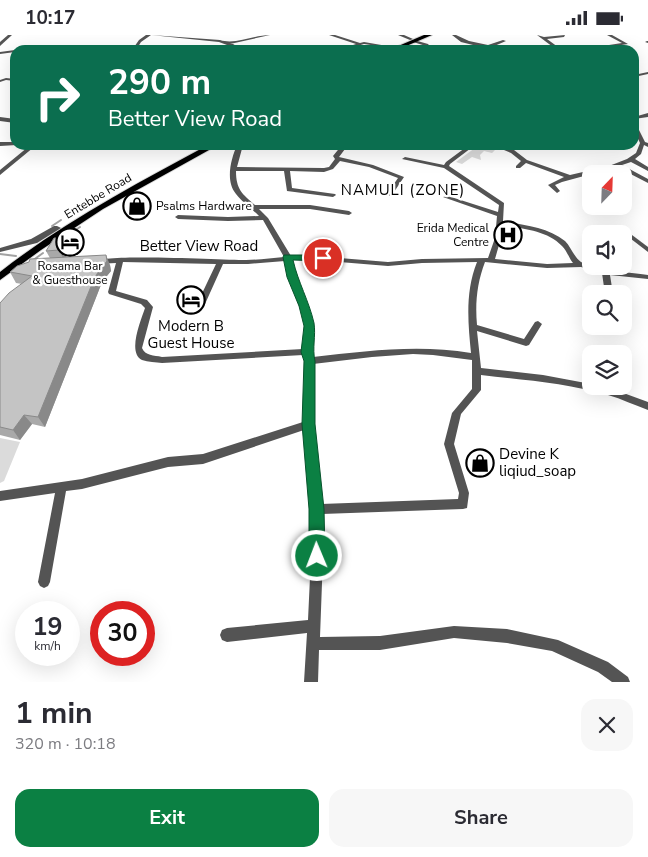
<!DOCTYPE html>
<meta charset="utf-8">
<style>
:root{--surface:#fff;--page:#f7f7f7;--text:#2b2b33;--muted:#7c7c81;--accent:#0b8043}
body{margin:0;font-family:"Nunito Sans",sans-serif;background:var(--page);color:var(--text);height:100vh;display:flex;flex-direction:column;font-size:19px;white-space:nowrap}
*{box-sizing:border-box;margin:0}
p{font-size:16px;color:var(--muted)}
.icon{flex:none;width:28px;height:28px;fill:none;stroke:currentColor;stroke-width:2;stroke-linecap:round;stroke-linejoin:round}
.map{position:relative;height:647px;overflow:hidden}
.details{display:flex;flex-direction:column;background:var(--surface);flex:1}
.details>*{flex:none}
.guide{position:absolute;left:10px;top:10px;width:629px;height:105px;border-radius:15px;box-shadow:0 5px 20px #0002;background:#0b6e4f;color:#fff;overflow:hidden}
.needle{width:32px;rotate:23deg}
.fabs{position:absolute;left:582px;top:130px;display:grid;gap:10px}
.fabs a{display:grid;place-items:center;width:50px;height:50px;border-radius:10px;background:var(--surface);box-shadow:0 5px 20px #0002;font-size:25px}
.speed{position:absolute;left:15px;top:566px;display:flex;gap:10px;font-size:25px;font-weight:700;text-align:center}
.speed>*{display:grid;place-content:center;width:65px;height:65px;border-radius:50%;background:var(--surface);box-shadow:0 5px 20px #0002;line-height:1}
.speed small{font-size:12px;font-weight:400}
.speed .limit{border:8px solid #d22;background:#fff;color:#111}
.pin{position:absolute;display:grid;place-items:center;width:42px;height:42px;color:#fff;margin:-21px;border:2px solid #fff;border-radius:50%;box-shadow:0 1px 5px #0007}
.me{position:absolute;width:55px;margin:-28px;rotate:359deg;stroke-linejoin:round;filter:drop-shadow(0 0 4px #0008)}
.turn{display:flex;align-items:center;gap:18px;height:105px;padding:0 15px;font-size:22px}
.turn .icon{width:65px;height:65px;stroke-width:2.5}
.turn b{display:block;font-size:35px;line-height:42px}
.round{display:grid;place-items:center;flex:none;width:52px;height:52px;border-radius:15px;background:var(--page)}
.headline{display:flex;align-items:center;justify-content:space-between;height:85px;padding:0 15px}
h1{font-size:30px;font-weight:700;line-height:38px}
.cta{display:flex;gap:10px;margin-top:auto;padding:10px 15px}
.cta a{flex:1;height:58px;border-radius:15px;background:var(--accent);color:#fff;font-size:20px;font-weight:700;line-height:58px;text-align:center}
.cta a+a{background:var(--page);color:var(--text)}
.status{display:flex;justify-content:space-between;align-items:center;height:35px;padding:0 25px;background:var(--surface);direction:ltr}
.status svg{height:14px;fill:currentColor}
.map>svg:first-child{display:block}
</style>
<div class="status"><b>10:17</b><svg viewBox="0 0 49 12"><path d="M0 12V9h3v3zM5 12V6h3v6zM10 12V3h3v9zM15 12V0h3v12zM26 1h20v11H26zM47 4h2v5h-2z"/></svg></div>
<div class="map">
<svg width="648" height="647" viewBox="0 0 648 647">
<rect width="100%" height="100%" fill="#fff"/>
<g fill="#dbdbdb">
<path d="M479 110 495 115 492 118 484 116 480 120 481 125 472 122 462 129 456 127Z"/>
<path d="M0 403 20 407 4 446 0 448Z"/>
</g>
<g fill="none" stroke-linecap="round" stroke-linejoin="round">
<g stroke="#a2a2a2" stroke-width="2">
<path d="M52 191 61 185"/>
<path d="M65 202 80 192"/>
<path d="M0 219 16 221"/>
<path d="M32 226 43 218"/>
</g>
<g stroke="#dbdbdb" stroke-width="2">
<g id="primary">
<path d="M424 0H432L397 15H389Z"/>
<path d="M208 110H218L103 174 41 215 0 245V237C65 186 136 149 208 110Z"/>
</g>
</g>
<g fill="#545454" fill-rule="evenodd">
<path d="M146 0H151L141 7 136 15H132L139 5Z"/>
<path d="M151 0 220 5C235 10 254 0 270 0L230 9H233L243 15H238L231 12 223 15H217L227 10 219 7Z"/>
<path d="M329 0H335L360 8 364 7 393 12 391 13 364 9 344 15H338L356 9Z"/>
<path d="M398 0H404L413 4 410 5Z"/>
<path d="M452 0H456L469 6 488 10 503 5 506 6 492 12 498 15H493L461 7Z"/>
<path d="M537 0 544 2 565 0 564 2 547 4 562 15H557Z"/>
<path d="M607 0H612L628 9 595 14 596 12 622 8Z"/>
<path d="M414 5 428 9 433 15H429L426 11 413 7Z"/>
<path d="M647 6H648V8L645 7Z"/>
<path d="M76 11 77 13 35 15 37 14Z"/>
<path d="M452 12 467 15 451 14Z"/>
<path d="M15 15V17L0 19V17Z"/>
<path d="M634 18H636L637 19 634 20Z"/>
<path d="M648 37V39L634 42V40Z"/>
<path d="M6 43 15 44V46L6 45 0 47V45Z"/>
<rect x="11" y="60" width="4" height="2"/>
<path d="M648 78V82L634 84V82Z"/>
<path d="M0 82 15 84V88L0 86Z"/>
<path d="M634 90 637 91 645 107 648 108V112L644 110 641 119 635 124 648 132V136L631 127 622 130 648 144V148L617 132 562 147 555 150 560 156 557 158 548 150 564 142 526 128 520 133H516V131L521 126 511 118 492 110H500L509 113 517 110H525L514 115 527 125 570 140 609 131 627 124 636 118 640 108 634 95Z"/>
<path d="M0 107H15V110H17L0 111Z"/>
<path d="M24 110H202L203 111 200 113 125 114 34 112 0 140V135L28 112Z"/>
<path d="M237 110H243L237 132 324 133 329 132 335 124 333 121 342 110H348L339 122 373 130 404 142 392 160 390 161 387 159 398 143 369 132 340 126 333 134 324 137 290 136 292 153 335 159 336 160 333 162 287 156 284 136H236C236 154 242 159 255 170H310L349 176 352 178 349 180 310 174H259L268 183 291 221 303 220 388 227 422 224 488 223 495 203 497 181 443 162 448 161 498 177 499 170 444 133 402 124 405 122 444 130 446 127 469 110H475L450 129 449 131 504 168 503 186C524 190 548 192 565 206 571 212 574 222 581 227 595 236 630 237 648 240V244L610 240 613 259H605L602 238 581 232 547 233 485 227C477 248 475 268 477 290L524 304 535 287 538 286 542 289 529 310 526 311 477 296 481 333 543 340 591 349V351L607 352 648 367V375C634 370 622 364 608 360 567 348 524 345 481 340V355L461 379 454 409 469 458 467 473 463 474 322 479 323 521 320 602 380 601 454 591 507 594 558 605 608 627 628 642 630 647H612L598 637 552 616 507 608 454 603 380 615H319L318 647H304L307 598 227 607 222 605 220 600 222 595 227 593 308 585 311 521 310 474 304 395 203 429 168 432 82 454 66 456 50 547 48 551 44 553 40 551 38 547 55 458 0 466V456L82 444 168 422 203 419 303 387 305 326 303 320 162 328C156 327 148 327 142 325 127 318 141 285 145 273L141 269 109 259 108 257 116 228 96 229 92 227C105 218 222 225 246 225 258 225 271 223 284 222L263 185 228 186 178 184 175 182 178 180 228 182 259 181C252 174 242 167 236 159 225 146 231 124 237 110ZM503 190C523 194 547 195 562 211 567 216 569 223 573 228L547 229 495 224 501 203ZM303 224 388 231 422 228 477 227C465 257 468 287 471 318 418 309 366 316 313 322 310 310 315 298 312 286 308 266 297 247 292 225ZM285 226 288 242 303 281 305 291 303 314 162 322C154 320 145 321 142 313L153 272 147 265 116 256 123 227 216 229 197 269 201 272 205 269 223 229H248ZM413 319 433 320 472 325V354L452 378 444 409 459 458 458 464 321 469 313 389V329L372 322Z"/>
<path d="M545 110H552L557 113 552 114Z"/>
<path d="M624 194 648 212V217L622 197V195Z"/>
</g>
<g fill="#545454" fill-rule="evenodd">
<path d="M8 0H12L0 11V7Z"/>
<path d="M54 191H57L61 193 37 208 0 217V213L31 204Z"/>
</g>
<use href="#primary" fill="#000" fill-rule="evenodd"/>
</g>
<path fill="#a9a9a9" d="M66 203 71 214 66 222 110 230 111 236 102 247 97 260 45 392 32 389 20 405 0 400V268L22 249 16 248 10 237 50 223 46 216Z"/>
<g fill="#898989">
<path d="M66 203 71 214 64 225 59 215Z"/>
<path d="M106 220 110 230 111 236 102 247 97 260 45 392 38 382 92 249Z"/>
<path d="M24 380 32 389 20 405 13 395Z"/>
</g>
<g fill="#c4c4c4" stroke="#898989">
<path d="M54 203H66L59 215 46 216Z"/>
<path d="M106 220 107 226 98 237 92 249 38 382 24 380 13 395 0 392V268L9 258 32 241 10 237 17 231 29 227 30 224Z"/>
</g>
<path fill="#0b8043" stroke="#07532c" d="M284 220H323L327 223 323 226 293 225C298 247 309 266 314 288 316 301 312 313 315 326V389L324 474 325 521 322 526 317 529 312 526 309 521V474L302 389 304 326 301 317 304 291 299 271 287 242 283 222Z"/>
<defs>
<g id="shop-ring" transform="scale(1.4375)"><circle r="9.5" fill="#fff" stroke="#000" stroke-width="1.5"/><path d="M-5-2.5h2.3a2.7 3.5 0 0 1 5.4 0H5L5.5 6h-11ZM-1.5-2.5h3a1.5 2.3 0 0 0-3 0Z" fill="#000"/></g>
<g id="hospital-ring" transform="scale(1.4375)"><circle r="9.5" fill="#fff" stroke="#000" stroke-width="1.5"/><path d="M-5-5h3v3.5h4V-5h3V5h-3V1.5h-4V5h-3Z" fill="#000"/></g>
<g id="hotel-ring" transform="scale(1.4375)"><circle r="9.5" fill="#fff" stroke="#000" stroke-width="1.5"/><path d="M-6-4.5h1.5V1H6V5H4.5V3h-9V5H-6ZM-4 0a1.8 1.8 0 1 1 3.6 0ZM.5 0V-2.5h3Q6-2.5 6 0Z" fill="#000"/></g>
</defs>
<g fill-rule="evenodd">
<use href="#shop-ring" x="137" y="171"/>
<use href="#hospital-ring" x="508" y="200"/>
<use href="#hotel-ring" x="70" y="207"/>
<use href="#hotel-ring" x="191" y="265"/>
<use href="#shop-ring" x="480" y="428"/>
</g>
<g text-anchor="middle" stroke-width="4.5" stroke-linejoin="round" paint-order="stroke">
<g font-size="12" fill="#000" stroke="#fff">
<text transform="translate(98 161) rotate(-31)" y="4">Entebbe Road</text>
</g>
<g font-size="12" fill="#000" stroke="#fff" text-anchor="start">
<text x="156" y="175">Psalms Hardware</text>
<text x="489" y="197" text-anchor="end">Erida Medical<tspan x="489" dy="14">Centre</tspan></text>
<text x="70" y="235" text-anchor="middle">Rosama Bar<tspan x="70" dy="14">&amp; Guesthouse</tspan></text>
</g>
<g font-size="15" letter-spacing="1" fill="#000" stroke="#fff">
<text x="403" y="160">NAMULI (ZONE)</text>
</g>
<g font-size="15" fill="#000" stroke="#fff">
<text x="199" y="216">Better View Road</text>
</g>
<g font-size="15" fill="#000" stroke="#fff">
<text x="191" y="296">Modern B<tspan x="191" dy="17">Guest House</tspan></text>
<text x="499" y="424" text-anchor="start">Devine K<tspan x="499" dy="17">liqiud_soap</tspan></text>
</g>
</g>
</svg>
<div class="fabs">
<a><svg class="needle" viewBox="-14 -14 28 28"><path d="M0-13l5 13h-10z" fill="#e53935"/><path d="M0 13l5-13h-10z" fill="#7c7c81"/></svg></a>
<a><svg class="icon" aria-label="sound" viewBox="0 0 24 24"><path d="M4 9h4l5-4v14l-5-4H4zM17 9q2 3 0 6"/></svg></a>
<a><svg class="icon" aria-label="search" viewBox="0 0 24 24"><circle cx="10" cy="10" r="6"/><path d="M15 15l6 6"/></svg></a>
<a><svg class="icon" aria-label="layers" viewBox="0 0 24 24"><path d="M12 4l9 5-9 5-9-5zM3 14l9 5 9-5"/></svg></a>
</div>
<div class="speed"><div>19<small>km/h</small></div><div class="limit">30</div></div>
<div class="pin" style="left:323px;top:223px;background:#d93025"><svg class="icon" aria-label="arrive" viewBox="0 0 24 24"><path d="M6 21V4h12l-3 4 3 4H6"/></svg></div>
<svg class="me" style="left:317px;top:521px" viewBox="-20 -20 40 40"><circle r="17" fill="#0b8043" stroke="#fff" stroke-width="3"/><path d="M0-11L8 9 0 5-8 9z" fill="#fff"/></svg>
<div class="guide">
<div class="turn"><svg class="icon" aria-label="right" viewBox="0 0 24 24"><path d="M7 20v-9h11M14 6l5 5-5 5"/></svg><div><b>290 m</b>Better View Road</div></div>
</div>
</div>
<section class="details">
<div class="headline"><div><h1>1 min</h1><p>320 m · 10:18</p></div><a class="round"><svg class="icon" aria-label="close" viewBox="0 0 24 24"><path d="M6 6l12 12M18 6L6 18"/></svg></a></div>
<div class="cta"><a>Exit</a><a>Share</a></div>
</section>
